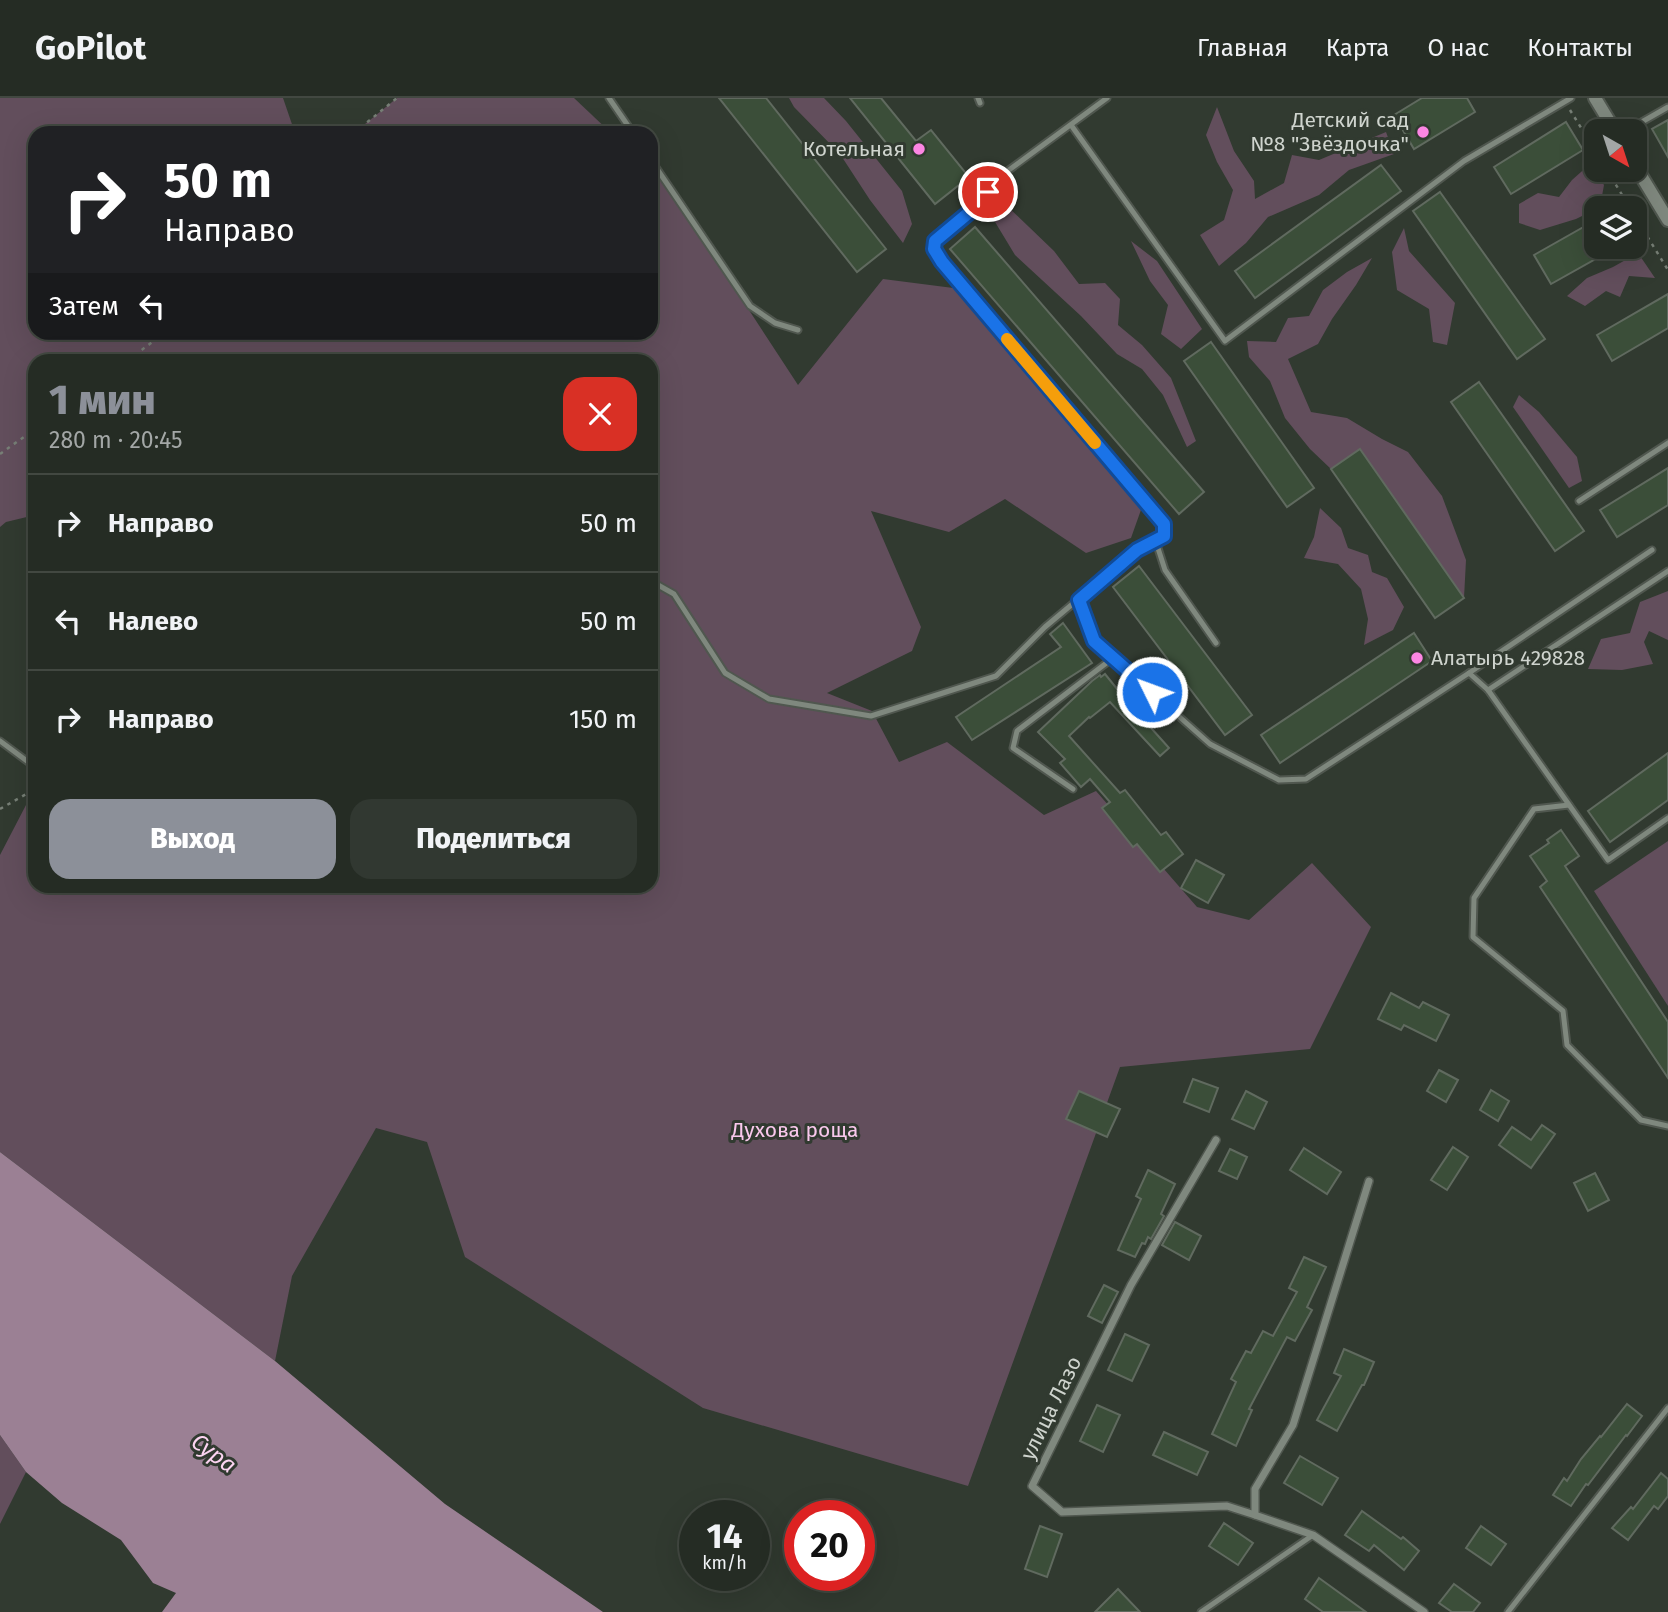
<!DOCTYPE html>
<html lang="ru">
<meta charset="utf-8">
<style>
:root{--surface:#252c24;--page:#313831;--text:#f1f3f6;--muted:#a3a7a6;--line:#424841;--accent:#8c9099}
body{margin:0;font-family:"Fira Sans",sans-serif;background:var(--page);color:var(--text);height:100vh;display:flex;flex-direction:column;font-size:26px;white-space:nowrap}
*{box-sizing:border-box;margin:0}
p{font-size:23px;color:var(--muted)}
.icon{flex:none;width:38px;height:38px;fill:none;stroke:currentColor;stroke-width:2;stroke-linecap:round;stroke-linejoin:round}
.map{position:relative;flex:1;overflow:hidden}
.sheet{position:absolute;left:28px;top:256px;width:630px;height:539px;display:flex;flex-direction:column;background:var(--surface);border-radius:21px;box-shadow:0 7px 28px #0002,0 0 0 2px var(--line)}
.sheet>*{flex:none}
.guide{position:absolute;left:28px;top:28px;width:630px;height:214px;border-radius:21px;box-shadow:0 7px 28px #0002,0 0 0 2px var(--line);background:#202124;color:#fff;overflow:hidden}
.needle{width:46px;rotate:141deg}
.tools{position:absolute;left:1584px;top:21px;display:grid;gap:14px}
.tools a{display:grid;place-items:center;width:63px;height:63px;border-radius:14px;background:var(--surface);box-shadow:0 7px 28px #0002,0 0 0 2px var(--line);font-size:35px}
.speed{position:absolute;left:679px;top:1402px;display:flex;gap:14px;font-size:35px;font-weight:700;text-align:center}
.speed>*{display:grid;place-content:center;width:91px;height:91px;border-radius:50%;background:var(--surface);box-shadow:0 7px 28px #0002,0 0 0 2px var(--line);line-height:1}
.speed small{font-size:18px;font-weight:400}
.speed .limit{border:10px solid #d22;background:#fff;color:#111}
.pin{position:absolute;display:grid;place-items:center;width:60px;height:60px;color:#fff;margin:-30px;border:4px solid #fff;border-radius:50%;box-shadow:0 2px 7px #0007}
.me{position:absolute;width:77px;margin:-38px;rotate:312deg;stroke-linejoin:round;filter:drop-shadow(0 0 5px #0008)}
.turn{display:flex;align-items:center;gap:24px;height:147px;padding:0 21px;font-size:32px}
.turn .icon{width:91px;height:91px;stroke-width:2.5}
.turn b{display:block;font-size:49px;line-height:60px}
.then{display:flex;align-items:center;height:66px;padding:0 21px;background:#0003;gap:14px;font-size:26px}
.round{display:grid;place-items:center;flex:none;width:74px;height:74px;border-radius:21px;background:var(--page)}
.summary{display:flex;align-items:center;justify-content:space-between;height:119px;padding:0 21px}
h1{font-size:42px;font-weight:800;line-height:52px;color:var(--accent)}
.primary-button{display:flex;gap:14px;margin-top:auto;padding:14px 21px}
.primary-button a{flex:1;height:80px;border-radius:21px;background:var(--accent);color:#fff;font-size:28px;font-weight:800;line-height:80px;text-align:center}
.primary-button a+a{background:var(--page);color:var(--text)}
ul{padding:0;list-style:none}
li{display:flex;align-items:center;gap:21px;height:98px;padding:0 21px;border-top:2px solid var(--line)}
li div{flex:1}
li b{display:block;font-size:26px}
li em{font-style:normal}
header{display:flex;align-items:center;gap:42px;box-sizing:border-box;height:98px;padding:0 35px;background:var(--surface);border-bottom:2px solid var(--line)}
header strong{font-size:33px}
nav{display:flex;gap:38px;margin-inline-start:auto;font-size:24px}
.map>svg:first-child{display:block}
</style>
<header>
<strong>GoPilot</strong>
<nav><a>Главная</a><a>Карта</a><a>О нас</a><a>Контакты</a></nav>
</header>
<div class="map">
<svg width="1668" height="1514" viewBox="0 0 1668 1514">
<rect width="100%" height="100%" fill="#313a30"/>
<g fill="#624e5c">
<path d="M0 0H283L295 35H35V234H651V73L670 91 798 287 883 181 961 191 1142 409 1131 440 1086 455 1005 401 949 434 871 413 921 529 912 553 827 595 872 613 899 664 947 644 1044 717 1096 693 1197 809 1249 822 1312 765 1371 829 1310 951 1120 969 968 1388 703 1310 465 1159 427 1044 376 1030 292 1178 275 1263 0 1054V757L26 707 35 705V788H651V262H35V417L6 424 0 429Z"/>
<path d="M397 0H574L611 35H354Z"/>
<path d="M789 0H824L846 23 902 93 912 126 903 145 870 102 840 56 794 9Z"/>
<path d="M1217 9 1234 53 1254 83 1255 101 1284 85 1292 57 1319 62 1386 34 1394 56 1349 72 1319 97 1268 119 1246 145 1219 168 1200 137 1224 122 1233 92 1217 64 1206 37Z"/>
<path d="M1590 66 1604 87 1600 109 1576 121 1540 132 1519 125V106L1538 95 1559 99 1572 82Z"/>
<path d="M1005 106 1054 153 1079 186 1105 185 1120 201 1118 227 1142 247 1171 280 1196 343 1187 349 1163 297 1142 271 1117 256 1081 218 1015 157 989 114Z"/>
<path d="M1404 130 1409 153 1455 205 1447 247 1433 244 1429 211 1397 192 1392 154Z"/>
<path d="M1131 143 1157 163 1202 231 1181 251 1161 236 1168 207 1150 183Z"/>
<path d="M1638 155 1655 180 1629 178 1620 199 1606 193 1585 208 1567 198 1587 180 1613 169Z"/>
<path d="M1372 160 1356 187 1332 221 1318 246 1288 261 1311 314 1347 320 1382 341 1408 354 1442 398 1466 462 1464 500 1360 351 1331 371 1310 351 1285 320 1270 283 1249 259 1247 243 1276 244 1288 220 1309 218 1323 192 1347 174Z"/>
<path d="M1519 297 1539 314 1577 359 1582 383 1569 390 1513 309Z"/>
<path d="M1320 410 1341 430 1348 450 1368 457 1372 474 1387 480 1404 509 1393 532 1364 547 1368 521 1361 491 1338 466 1304 460 1314 439Z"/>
<path d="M1668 493V542L1649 533 1644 544 1653 566 1622 572 1588 571 1601 541 1630 535 1640 504Z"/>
<path d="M1668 743V908L1594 793Z"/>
<path d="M0 1337 26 1374 0 1426Z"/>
</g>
<path fill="#9b8094" d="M0 1054 275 1263 445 1406 603 1514H162L176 1495 153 1485 121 1442 62 1405 26 1374 0 1337Z"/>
<g fill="#3b4e39" stroke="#606a5f" stroke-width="2">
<path d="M719 0H766L886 151 857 174Z"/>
<path d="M850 0H881L916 43 931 32 969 79 935 106Z"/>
<path d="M1422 0H1467L1475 14 1414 51 1394 17Z"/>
<path d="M1668 22V59L1652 31Z"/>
<path d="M1566 24 1583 52 1511 96 1494 69Z"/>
<path d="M1381 67 1401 93 1255 200 1235 173Z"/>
<path d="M1440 94 1545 241 1517 261 1413 113Z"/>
<path d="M1596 122V149H1617L1551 186 1534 157Z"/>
<path d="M975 129 1204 394 1179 416 950 151Z"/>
<path d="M1668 196V230L1612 263 1597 237Z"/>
<path d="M1211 244 1314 390 1287 409 1184 263Z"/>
<path d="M1479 284 1584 433 1555 453 1451 304Z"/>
<path d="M1360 351 1464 500 1435 520 1331 371Z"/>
<path d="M1668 370V407L1617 439 1600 412Z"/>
<path d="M1139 468 1252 617 1225 637 1113 489Z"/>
<path d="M1063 525 1092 565 972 642 956 619 1061 549 1050 536Z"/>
<path d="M1414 535 1432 563 1280 665 1261 637Z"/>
<path d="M1105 576 1126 602 1169 650 1160 658 1110 604 1090 620 1089 619 1069 638 1120 695 1125 692 1161 737 1166 734 1183 756 1160 774 1137 746 1133 749 1102 710 1110 704 1090 681 1081 689 1060 665 1065 661 1038 634 1092 583 1100 577 1101 579Z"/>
<path d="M1668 655V702L1610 744 1588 713Z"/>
<path d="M1561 732 1579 758 1565 768 1668 924V980L1540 789 1547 783 1530 758 1549 745 1547 742Z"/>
<path d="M1196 762 1224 777 1208 805 1181 790Z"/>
<path d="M1391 895 1419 910 1423 904 1449 917 1436 943 1404 927 1401 932 1378 921Z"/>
<path d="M1439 972 1458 982 1446 1004 1427 993Z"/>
<path d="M1193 981 1218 990 1209 1014 1184 1004Z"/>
<path d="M1491 992 1509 1003 1498 1023 1480 1012Z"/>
<path d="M1079 993 1120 1011 1107 1039 1066 1021Z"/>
<path d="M1246 993 1267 1004 1254 1031 1232 1021Z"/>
<path d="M1542 1027 1555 1036 1531 1070 1499 1047 1512 1029 1531 1042Z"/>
<path d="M1453 1049 1468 1059 1447 1092 1431 1082Z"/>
<path d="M1304 1050 1341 1074 1327 1096 1290 1072Z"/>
<path d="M1230 1051 1247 1059 1237 1081 1219 1073Z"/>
<path d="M1148 1072 1175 1086 1161 1116 1164 1118 1151 1141 1148 1139 1145 1146 1142 1145 1135 1159 1118 1152 1141 1101 1136 1098Z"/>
<path d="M1595 1075 1609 1102 1588 1113 1574 1085Z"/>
<path d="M1175 1124 1201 1138 1189 1162 1162 1147Z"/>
<path d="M1304 1159 1326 1169 1307 1209 1312 1212 1295 1243 1287 1239 1249 1311 1252 1312 1236 1348 1212 1336 1236 1284 1231 1281 1246 1253 1251 1255 1263 1233 1273 1238 1297 1194 1289 1190Z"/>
<path d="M1104 1187 1118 1194 1102 1225 1088 1218Z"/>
<path d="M1125 1236 1149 1247 1132 1283 1108 1272Z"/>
<path d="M1344 1251 1374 1264 1364 1287H1362L1337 1333 1317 1322 1341 1278 1334 1275Z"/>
<path d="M1627 1306 1642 1318 1627 1338 1626 1337 1588 1387 1586 1386 1571 1408 1553 1397 1564 1380 1567 1383 1581 1361 1600 1338 1601 1339Z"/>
<path d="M1097 1307 1120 1317 1103 1354 1080 1343Z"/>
<path d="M1164 1334 1208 1354 1197 1377 1153 1357Z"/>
<path d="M1300 1358 1338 1380 1322 1407 1284 1385Z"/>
<path d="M1661 1375 1668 1381V1398L1658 1411 1654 1408 1628 1442 1612 1430 1631 1409 1633 1411Z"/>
<path d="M1362 1413 1401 1441 1403 1439 1419 1453 1404 1472 1374 1447 1369 1453 1345 1437Z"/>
<path d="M1224 1425 1253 1445 1238 1467 1209 1448Z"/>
<path d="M1040 1428 1062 1436 1047 1479 1025 1471Z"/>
<path d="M1481 1428 1506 1446 1491 1467 1466 1450Z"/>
<path d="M1319 1480 1366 1514H1323L1305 1501Z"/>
<path d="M1454 1486 1480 1505 1473 1514H1452L1439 1505Z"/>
<path d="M1118 1491 1140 1514H1095Z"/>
</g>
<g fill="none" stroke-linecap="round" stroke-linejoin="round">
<g stroke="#50574f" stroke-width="9">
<g id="service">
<path d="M609 0 633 35"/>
<path d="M978 0 980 5"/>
<path d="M1107 0 998 80 978 107 935 143 934 151 942 165 1164 426V438L1156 444"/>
<path d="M1071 27 1225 243 1464 63 1571 0"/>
<path d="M1626 33 1668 9"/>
<path d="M651 62 750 208 775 225 798 232"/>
<path d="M1579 403 1668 345"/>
<path d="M651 483 674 496 725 575 769 601 871 618 996 578 1045 529 1137 452 1156 444 1165 472 1216 545"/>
<path d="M1079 502 1094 543 1210 646 1279 682 1306 681 1469 575 1488 592 1608 762 1668 720"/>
<path d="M1469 575 1652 452"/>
<path d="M1488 592 1668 473"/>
<path d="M0 643 35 669"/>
<path d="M1073 691 1013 650 1017 633 1113 560"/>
<path d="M1569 707 1534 711 1474 800 1473 839 1563 913 1567 947 1641 1022 1668 1028"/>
<path d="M1201 1514 1313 1437"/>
<path d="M1508 1514 1668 1310"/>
</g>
</g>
<g stroke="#50574f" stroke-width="10">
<g id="minor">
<path d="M1216 1042 1131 1187 1032 1388 1062 1414 1227 1408 1255 1417"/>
<path d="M1369 1083 1293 1327 1255 1391V1417L1313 1437 1424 1514"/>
</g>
</g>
<g stroke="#50574f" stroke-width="16">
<g id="tertiary">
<path d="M1595 0 1615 33"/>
<path d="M1634 66 1668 122"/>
</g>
</g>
<g stroke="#777f76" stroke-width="2.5" stroke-dasharray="3.5 5" stroke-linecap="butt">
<path d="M1570 12 1596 54"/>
<path d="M354 35 397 0"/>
<path d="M1607 72 1630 110"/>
<path d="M1634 117 1668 172"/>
<path d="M128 262 166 234"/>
<path d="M0 356 35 331"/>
<path d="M0 711 35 691"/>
</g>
<use href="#service" stroke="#7f887e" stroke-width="5"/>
<use href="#minor" stroke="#7f887e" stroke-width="7"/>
<use href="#tertiary" stroke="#7f887e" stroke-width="12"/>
</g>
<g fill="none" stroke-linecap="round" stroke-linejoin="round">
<g stroke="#114b97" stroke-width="18">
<path id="route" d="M988 94 978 107 935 143 934 151 942 164 1164 426V438L1137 452 1079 502 1094 543 1152 594"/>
</g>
<use href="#route" stroke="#1a73e8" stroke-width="12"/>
<path stroke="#f59e0b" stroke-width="12" d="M1007 241 1095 345"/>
</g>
<g fill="#fc86e3" stroke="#313a30" stroke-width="2.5">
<circle cx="1423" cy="34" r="7"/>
<circle cx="919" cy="51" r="7"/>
<circle cx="1417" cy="560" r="7"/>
</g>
<g text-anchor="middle" stroke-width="6" stroke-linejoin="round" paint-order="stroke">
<g font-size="21" fill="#cfd4ce" stroke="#313a30" text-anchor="end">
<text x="1409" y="29">Детский сад<tspan x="1409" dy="24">№8 "Звёздочка"</tspan></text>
<text x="905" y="58">Котельная</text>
<text x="1431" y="567" text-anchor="start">Алатырь 429828</text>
</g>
<g font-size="21" fill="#f9c8ec" stroke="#313a30">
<text x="795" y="1039">Духова роща</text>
</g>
<g font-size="21" fill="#cfd4ce" stroke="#313a30">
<text transform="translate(1051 1310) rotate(-64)" y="7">улица Лазо</text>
</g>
<g font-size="23" font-style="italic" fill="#fcd4f1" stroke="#313a30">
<text transform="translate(214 1355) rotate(36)" y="8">Сура</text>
</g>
</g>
</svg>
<div class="tools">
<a><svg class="needle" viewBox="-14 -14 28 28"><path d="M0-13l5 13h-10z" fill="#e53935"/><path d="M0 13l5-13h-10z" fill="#a3a7a6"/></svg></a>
<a><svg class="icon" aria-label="layers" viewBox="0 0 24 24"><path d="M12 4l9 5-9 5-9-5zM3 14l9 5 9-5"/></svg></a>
</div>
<div class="speed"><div>14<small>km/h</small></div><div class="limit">20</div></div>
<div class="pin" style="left:988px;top:94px;background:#d93025"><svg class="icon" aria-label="arrive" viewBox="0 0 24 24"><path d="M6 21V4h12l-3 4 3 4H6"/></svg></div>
<svg class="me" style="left:1152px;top:594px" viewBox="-20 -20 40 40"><circle r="17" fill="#1a73e8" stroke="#fff" stroke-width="3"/><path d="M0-11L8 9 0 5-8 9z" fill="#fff"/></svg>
<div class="guide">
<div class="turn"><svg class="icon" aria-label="right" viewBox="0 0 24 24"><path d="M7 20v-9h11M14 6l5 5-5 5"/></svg><div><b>50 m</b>Направо</div></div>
<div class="then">Затем<svg class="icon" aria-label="left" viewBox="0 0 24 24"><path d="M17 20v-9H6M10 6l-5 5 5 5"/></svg></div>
</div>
<section class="sheet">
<div class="summary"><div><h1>1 мин</h1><p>280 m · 20:45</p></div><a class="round" style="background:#d93025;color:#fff"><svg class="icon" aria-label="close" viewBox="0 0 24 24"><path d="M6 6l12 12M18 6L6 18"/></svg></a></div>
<ul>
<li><svg class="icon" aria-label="right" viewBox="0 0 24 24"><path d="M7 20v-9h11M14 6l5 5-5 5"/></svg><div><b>Направо</b></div><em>50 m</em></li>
<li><svg class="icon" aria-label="left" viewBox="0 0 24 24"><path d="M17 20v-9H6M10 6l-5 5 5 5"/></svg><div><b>Налево</b></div><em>50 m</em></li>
<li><svg class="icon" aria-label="right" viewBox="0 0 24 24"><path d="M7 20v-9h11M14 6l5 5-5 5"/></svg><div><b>Направо</b></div><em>150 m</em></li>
</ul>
<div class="primary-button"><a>Выход</a><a>Поделиться</a></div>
</section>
</div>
